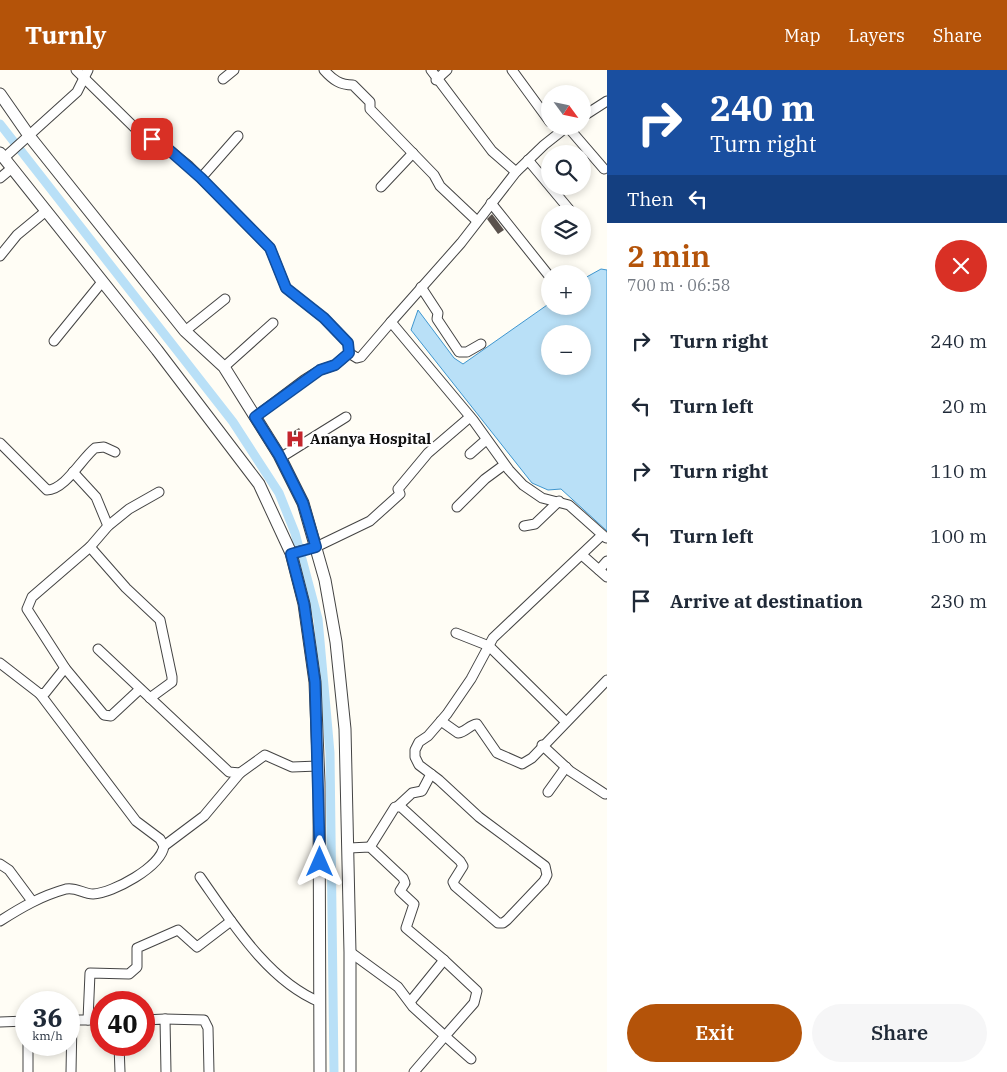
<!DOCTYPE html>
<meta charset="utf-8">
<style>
:root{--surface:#fff;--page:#f6f6f7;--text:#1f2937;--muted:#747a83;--accent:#b45309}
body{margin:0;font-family:"IBM Plex Serif",serif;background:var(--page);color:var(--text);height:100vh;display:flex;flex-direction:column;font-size:19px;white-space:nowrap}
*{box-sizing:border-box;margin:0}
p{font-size:16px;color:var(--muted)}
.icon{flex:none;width:28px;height:28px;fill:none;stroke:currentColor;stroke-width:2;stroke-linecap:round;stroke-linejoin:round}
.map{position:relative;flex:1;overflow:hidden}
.side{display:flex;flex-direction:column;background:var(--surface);width:400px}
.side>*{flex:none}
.top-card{background:#1a4fa0;color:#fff;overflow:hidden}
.needle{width:32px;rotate:123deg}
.controls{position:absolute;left:541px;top:15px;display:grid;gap:10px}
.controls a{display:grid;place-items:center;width:50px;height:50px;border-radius:50%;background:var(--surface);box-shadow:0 2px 8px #0003;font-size:25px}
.speed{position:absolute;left:15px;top:921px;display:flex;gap:10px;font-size:25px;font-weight:700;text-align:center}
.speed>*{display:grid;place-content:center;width:65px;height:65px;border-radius:50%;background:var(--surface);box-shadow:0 2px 8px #0003;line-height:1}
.speed small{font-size:12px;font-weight:400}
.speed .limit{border:8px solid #d22;background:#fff;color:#111}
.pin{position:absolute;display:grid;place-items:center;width:42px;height:42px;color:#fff;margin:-21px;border-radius:10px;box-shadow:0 2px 8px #0006}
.me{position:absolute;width:55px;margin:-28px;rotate:0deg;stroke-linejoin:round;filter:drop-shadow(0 0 4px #0008)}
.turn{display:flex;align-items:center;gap:18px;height:105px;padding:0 20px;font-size:22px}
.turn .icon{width:65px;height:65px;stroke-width:2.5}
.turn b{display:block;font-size:35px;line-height:42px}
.then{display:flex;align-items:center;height:48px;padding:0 20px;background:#0003;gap:10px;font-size:19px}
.round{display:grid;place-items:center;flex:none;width:52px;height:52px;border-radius:26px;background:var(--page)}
.summary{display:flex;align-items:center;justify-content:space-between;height:85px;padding:0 20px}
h1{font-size:30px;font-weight:600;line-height:38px;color:var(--accent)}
.button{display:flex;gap:10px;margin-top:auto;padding:10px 20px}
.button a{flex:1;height:58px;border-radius:30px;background:var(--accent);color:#fff;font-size:20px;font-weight:600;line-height:58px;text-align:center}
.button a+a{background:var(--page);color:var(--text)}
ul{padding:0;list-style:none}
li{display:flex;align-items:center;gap:15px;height:65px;padding:0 20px}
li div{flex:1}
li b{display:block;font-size:19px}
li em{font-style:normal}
header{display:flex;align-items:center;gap:30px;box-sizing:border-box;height:70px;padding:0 25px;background:var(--accent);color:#fff}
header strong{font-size:24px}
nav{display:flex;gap:28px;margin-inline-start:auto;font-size:18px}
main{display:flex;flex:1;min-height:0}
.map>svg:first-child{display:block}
</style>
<header>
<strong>Turnly</strong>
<nav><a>Map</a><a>Layers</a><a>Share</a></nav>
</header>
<main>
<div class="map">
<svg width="607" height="1002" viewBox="0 0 607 1002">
<rect width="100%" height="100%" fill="#fffdf5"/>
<path fill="#b9e0f7" stroke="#3f96cf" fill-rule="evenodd" d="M601 199 607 200V461L561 419 548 420 532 413 411 260 418 240 454 288 463 294 550 233V236H582L583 209ZM550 264H582V296H550Z"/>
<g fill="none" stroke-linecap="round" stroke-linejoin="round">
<path stroke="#b9e0f7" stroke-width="9" d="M0 54 233 352 279 423 295 463 318 549 330 683 334 1002"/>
</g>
<g fill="#5a524d">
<path d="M492 144 504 160 498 164 487 149Z"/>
<path d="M299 358 304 366 291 374 286 366Z"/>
</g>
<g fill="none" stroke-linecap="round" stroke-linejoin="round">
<g stroke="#444" stroke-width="11">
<g id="minor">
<path d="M76 0 137 60 168 79 189 96 270 178 286 218 324 248 348 273 349 283"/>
<path d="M324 0C333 10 340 15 353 15L370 32V39L434 105 440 116 477 151"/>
<path d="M431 0 492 81 516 102"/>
<path d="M512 0 550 52"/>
<path d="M223 9 234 0"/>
<path d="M436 10 447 0"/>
<path d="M582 47 607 31"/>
<path d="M567 56 604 99"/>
<path d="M568 56 544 75 516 102 461 173 391 252 473 350 509 400 523 415 542 428 569 435 606 468"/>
<path d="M4 88 77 22 88 0"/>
<path d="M528 90 573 144"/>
<path d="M0 108 12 98"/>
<path d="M201 108 238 66"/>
<path d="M381 117 413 83"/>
<path d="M491 133 550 207"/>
<path d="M582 155 584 157"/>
<path d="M0 186 17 165 46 141"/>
<path d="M421 217 438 243 437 249 459 282H467L481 274"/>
<path d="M185 261 225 229"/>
<path d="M54 271 102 212"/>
<path d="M224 297 273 253"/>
<path d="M255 347 304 310 320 300 335 295 349 283 357 288 361 287 391 252"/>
<path d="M0 373 47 420C65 420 82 388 95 378L104 377 115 382"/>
<path d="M470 384 486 370"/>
<path d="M280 388 346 347"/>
<path d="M73 402 96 427 108 456"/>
<path d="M457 437 485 409 504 395"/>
<path d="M524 456 535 454 559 431"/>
<path d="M90 477 126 518 160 550 172 607V612L150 628"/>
<path d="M291 483 316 477 370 451 400 424 398 419 428 383 470 347"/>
<path d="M582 485 607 507"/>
<path d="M599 500 607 491"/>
<path d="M456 563 489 576 566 652"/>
<path d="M98 579 229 702 240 703 265 685 292 697 318 696"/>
<path d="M0 593 40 624 45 623 65 598"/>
<path d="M140 619 111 646 104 645 65 598 27 539 32 527 90 477 108 456 129 439 159 422"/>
<path d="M441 651 458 663C466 662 469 655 477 654L497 683 522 694 532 688 607 610"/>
<path d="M542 675 570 701 605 724"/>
<path d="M548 722 566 697"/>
<path d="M398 736 412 723 422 721 431 704"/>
<path d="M164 776 204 746 240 703"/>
<path d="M370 777 395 737H401L460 791 463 796 453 812 455 816 498 853H503L507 850 544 811 547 805 545 796 479 747 439 710 419 695 415 687V680L419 672 428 666 447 644 471 609 493 568 602 465"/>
<path d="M349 778 370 777 403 808 405 813 400 821 414 834 406 858 444 890 410 932"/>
<path d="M0 794 9 800 32 831"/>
<path d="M200 807C231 851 268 911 320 932"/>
<path d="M0 851C22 837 41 826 66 819 77 817 83 824 93 824 113 823 161 797 164 776L160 769 136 751 40 624"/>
<path d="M350 882 398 917 413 937 445 966 414 1002"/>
<path d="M444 890 477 921 474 933 445 966 471 989"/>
<path d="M165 949 204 950 208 958 209 1002"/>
<path d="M69 950H101"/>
<path d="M88 950 90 903 129 904 137 897V878L178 860 197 877 231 851"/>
<path d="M144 950 165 949 166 1002"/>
<path d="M0 952 26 951"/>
<path d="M28 975V1002"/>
<path d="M119 975 120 1002"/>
<path d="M71 1002 72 950"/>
</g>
</g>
<g stroke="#444" stroke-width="13">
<g id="tertiary">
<path d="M0 24 30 67 185 261 224 297 279 385 303 433 325 510 336 572 345 659 350 882V1002"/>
<path d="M0 83 157 280 259 414 291 483 304 534 315 612 319 713 320 1002"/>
</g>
</g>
<use href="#minor" stroke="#fff" stroke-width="9"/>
<use href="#tertiary" stroke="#fff" stroke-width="11"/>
</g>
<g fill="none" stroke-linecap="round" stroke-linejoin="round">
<g stroke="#114b97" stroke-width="12">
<path id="route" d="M152 69 168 79 201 108 270 178 286 218 324 248 348 273 349 283 335 295 320 300 255 347 279 385 303 433 316 477 291 484 304 534 315 612 320 792"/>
</g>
<use href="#route" stroke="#1a73e8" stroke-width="9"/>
</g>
<defs>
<g id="hospital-bare" transform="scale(1.5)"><path d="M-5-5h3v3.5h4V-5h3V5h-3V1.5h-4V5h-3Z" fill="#c4262e" stroke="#fff" stroke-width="2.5" paint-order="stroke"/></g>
</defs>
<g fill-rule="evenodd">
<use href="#hospital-bare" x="295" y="369"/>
</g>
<g text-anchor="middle" stroke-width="5" stroke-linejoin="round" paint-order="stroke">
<g font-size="15" font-weight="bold" fill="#111" stroke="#fff" text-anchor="start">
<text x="310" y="374">Ananya Hospital</text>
</g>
</g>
</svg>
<div class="controls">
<a><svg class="needle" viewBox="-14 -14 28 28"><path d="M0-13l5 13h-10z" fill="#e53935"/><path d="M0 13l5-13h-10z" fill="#747a83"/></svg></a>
<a><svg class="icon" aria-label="search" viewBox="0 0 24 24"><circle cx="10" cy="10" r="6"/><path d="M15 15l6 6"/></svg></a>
<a><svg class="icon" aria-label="layers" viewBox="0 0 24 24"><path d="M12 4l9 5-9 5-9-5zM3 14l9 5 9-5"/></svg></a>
<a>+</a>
<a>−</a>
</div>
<div class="speed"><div>36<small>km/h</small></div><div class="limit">40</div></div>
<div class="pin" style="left:152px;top:69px;background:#d93025"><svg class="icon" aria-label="arrive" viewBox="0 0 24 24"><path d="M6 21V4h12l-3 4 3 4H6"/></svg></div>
<svg class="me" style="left:320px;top:792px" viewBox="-20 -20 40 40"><path d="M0-17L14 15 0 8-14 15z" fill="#1a73e8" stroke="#fff" stroke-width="4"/></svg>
</div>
<section class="side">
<div class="top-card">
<div class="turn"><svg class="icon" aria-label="right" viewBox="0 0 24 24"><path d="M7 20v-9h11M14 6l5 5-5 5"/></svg><div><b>240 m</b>Turn right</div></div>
<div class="then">Then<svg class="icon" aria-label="left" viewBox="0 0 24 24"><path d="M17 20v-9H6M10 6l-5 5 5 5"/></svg></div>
</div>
<div class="summary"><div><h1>2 min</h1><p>700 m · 06:58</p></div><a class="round" style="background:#d93025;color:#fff"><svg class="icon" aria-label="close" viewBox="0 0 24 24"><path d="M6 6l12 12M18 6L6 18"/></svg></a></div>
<ul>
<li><svg class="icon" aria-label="right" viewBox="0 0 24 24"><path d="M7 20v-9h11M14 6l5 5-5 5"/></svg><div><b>Turn right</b></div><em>240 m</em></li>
<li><svg class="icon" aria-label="left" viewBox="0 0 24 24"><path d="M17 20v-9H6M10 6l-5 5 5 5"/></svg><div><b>Turn left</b></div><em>20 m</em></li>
<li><svg class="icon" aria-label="right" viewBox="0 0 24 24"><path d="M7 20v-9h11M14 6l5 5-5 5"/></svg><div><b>Turn right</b></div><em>110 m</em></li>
<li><svg class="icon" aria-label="left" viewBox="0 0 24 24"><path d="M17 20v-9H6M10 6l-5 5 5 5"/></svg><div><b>Turn left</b></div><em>100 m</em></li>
<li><svg class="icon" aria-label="arrive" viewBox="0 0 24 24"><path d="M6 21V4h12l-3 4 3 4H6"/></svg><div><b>Arrive at destination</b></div><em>230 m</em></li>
</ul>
<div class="button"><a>Exit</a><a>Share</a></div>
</section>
</main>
